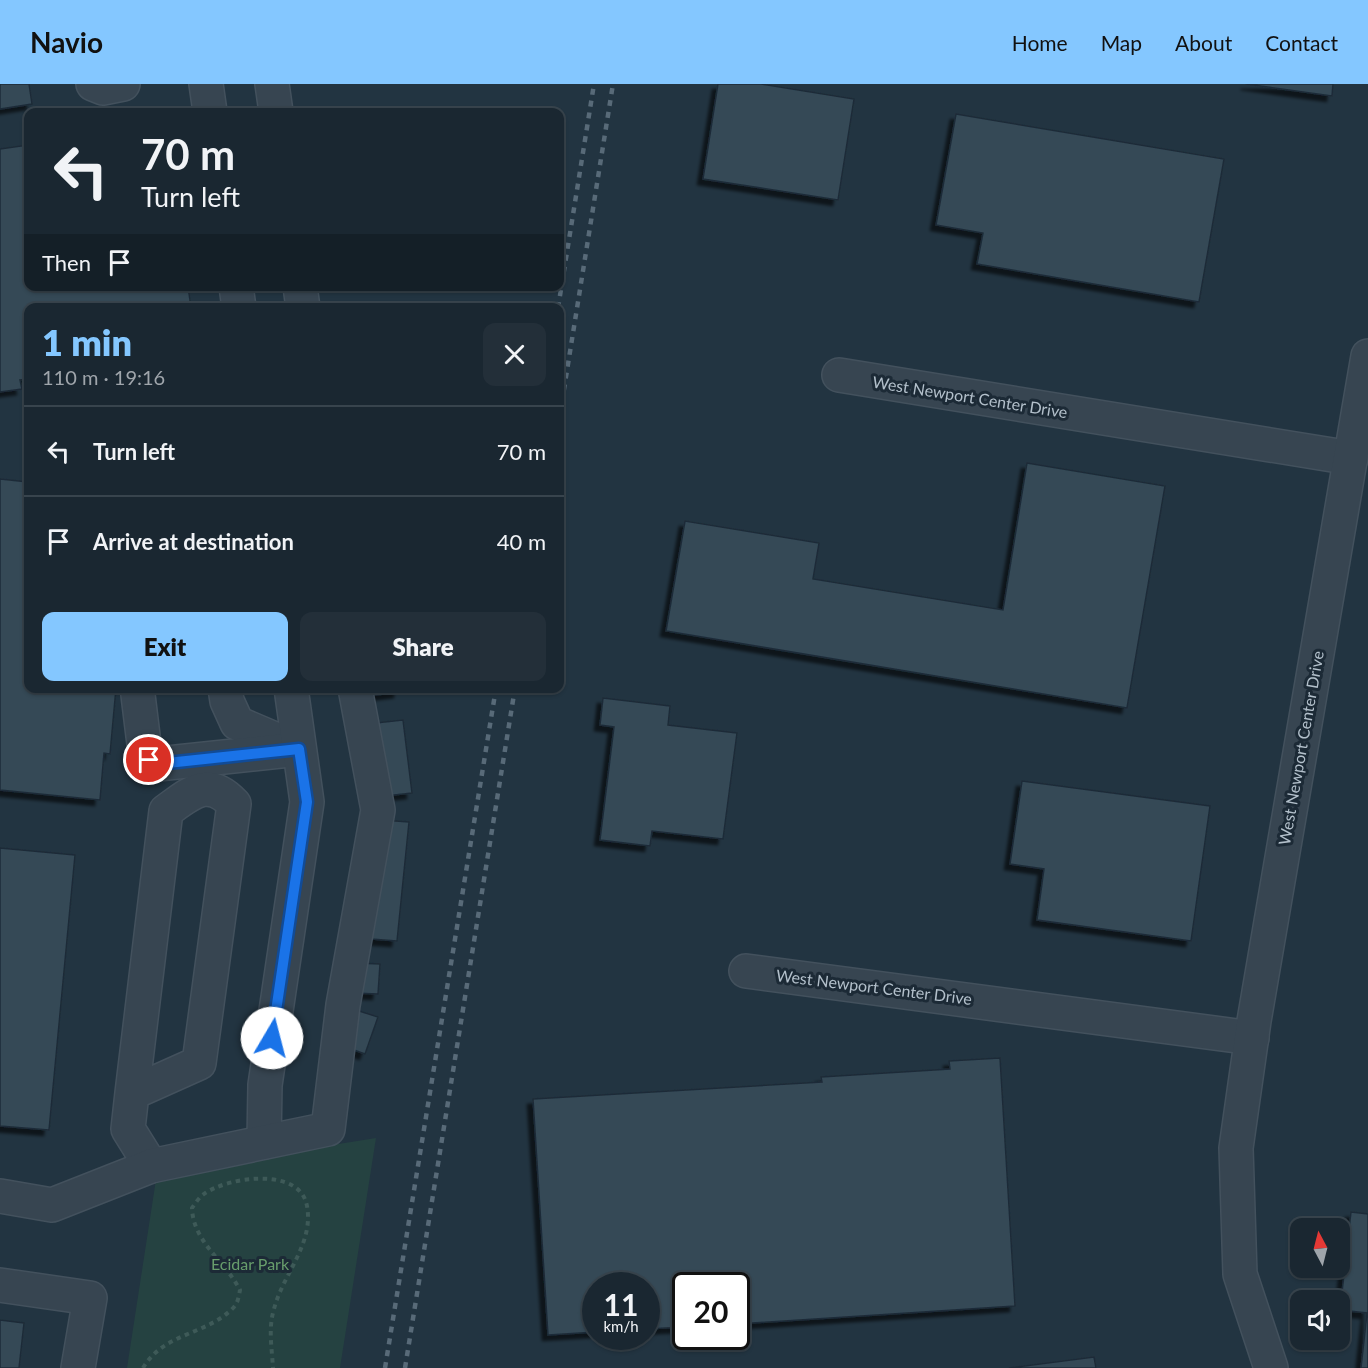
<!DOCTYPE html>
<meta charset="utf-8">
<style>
:root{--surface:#1a2731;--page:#232f39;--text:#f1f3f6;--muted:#9fa5ab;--line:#38444d;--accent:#84c7ff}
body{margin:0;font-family:Lato,sans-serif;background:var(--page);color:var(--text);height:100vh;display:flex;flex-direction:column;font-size:22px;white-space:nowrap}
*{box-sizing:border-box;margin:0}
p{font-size:20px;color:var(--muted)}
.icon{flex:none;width:33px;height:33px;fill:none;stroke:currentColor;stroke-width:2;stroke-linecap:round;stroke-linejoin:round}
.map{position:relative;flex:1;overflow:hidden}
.side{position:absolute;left:24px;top:219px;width:540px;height:390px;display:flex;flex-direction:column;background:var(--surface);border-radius:12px;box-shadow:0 2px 4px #0004,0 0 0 2px var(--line)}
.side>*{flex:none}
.guide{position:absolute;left:24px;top:24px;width:540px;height:183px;border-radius:12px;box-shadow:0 2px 4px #0004,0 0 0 2px var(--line);background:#1a2731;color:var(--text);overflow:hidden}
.needle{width:39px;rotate:353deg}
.fabs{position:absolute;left:1290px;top:1134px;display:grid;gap:12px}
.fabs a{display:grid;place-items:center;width:60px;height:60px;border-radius:12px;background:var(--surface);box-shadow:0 2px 4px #0004,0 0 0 2px var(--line);font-size:30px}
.speed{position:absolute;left:582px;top:1188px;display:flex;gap:12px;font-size:30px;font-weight:700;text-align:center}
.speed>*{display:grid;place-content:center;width:78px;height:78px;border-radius:50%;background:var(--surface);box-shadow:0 2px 4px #0004,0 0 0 2px var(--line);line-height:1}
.speed small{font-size:15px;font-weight:400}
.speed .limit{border:3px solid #111;border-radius:9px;background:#fff;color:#111}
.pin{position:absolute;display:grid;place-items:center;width:51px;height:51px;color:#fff;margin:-26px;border:3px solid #fff;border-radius:50%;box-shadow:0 2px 6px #0007}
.me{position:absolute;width:66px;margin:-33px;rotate:8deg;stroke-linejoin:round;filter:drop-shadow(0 0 4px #0008)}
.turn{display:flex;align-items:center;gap:21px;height:126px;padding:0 18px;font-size:27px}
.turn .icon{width:78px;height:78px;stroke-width:2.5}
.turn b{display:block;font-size:42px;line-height:51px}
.then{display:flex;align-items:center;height:57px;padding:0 18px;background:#0003;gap:12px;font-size:22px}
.round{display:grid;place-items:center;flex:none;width:63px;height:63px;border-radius:12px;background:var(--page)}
.headline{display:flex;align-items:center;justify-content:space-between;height:102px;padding:0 18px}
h1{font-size:36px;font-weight:800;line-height:45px;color:var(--accent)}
.action{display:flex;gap:12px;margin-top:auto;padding:12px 18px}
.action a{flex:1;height:69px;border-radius:12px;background:var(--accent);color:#111;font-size:24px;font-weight:800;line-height:69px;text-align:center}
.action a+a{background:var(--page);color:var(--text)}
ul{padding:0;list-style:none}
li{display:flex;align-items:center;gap:18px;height:90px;padding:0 18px;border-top:2px solid var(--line)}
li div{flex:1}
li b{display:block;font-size:22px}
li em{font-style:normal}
header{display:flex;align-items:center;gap:36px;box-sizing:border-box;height:84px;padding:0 30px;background:var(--accent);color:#111}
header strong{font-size:28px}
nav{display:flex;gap:33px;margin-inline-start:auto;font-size:21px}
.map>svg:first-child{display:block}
</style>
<header>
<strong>Navio</strong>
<nav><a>Home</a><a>Map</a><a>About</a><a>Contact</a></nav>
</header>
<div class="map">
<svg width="1368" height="1284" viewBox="0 0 1368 1284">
<defs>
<filter id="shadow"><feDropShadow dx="-5.5" dy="5.5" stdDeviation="1.5" flood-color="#0009"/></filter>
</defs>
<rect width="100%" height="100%" fill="#223441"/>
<path fill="#254241" d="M376 1054 340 1284H127L157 1089Z"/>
<g fill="#344957" stroke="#1e2c38" stroke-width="1.5" filter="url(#shadow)">
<path d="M0 0H29L32 20 0 25Z"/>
<path d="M718 0H761L854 15 838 116 703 95Z"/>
<path d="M1246 0H1333L1332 12Z"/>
<path d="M956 30 1224 75 1199 218 977 180 983 149 936 141Z"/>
<path d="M28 61V202H188L191 224H28V295L20 296 22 305 0 308V65Z"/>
<path d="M1027 379 1165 402 1127 624 666 547 685 437 819 459 813 495 1003 526Z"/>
<path d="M0 395 28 398V604H116L110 670 104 669 100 716 0 706Z"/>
<path d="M370 604H399V608L370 612Z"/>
<path d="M603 614 670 622 668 641 737 649 723 755 652 747 650 762 600 756 614 643 600 641Z"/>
<path d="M403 636 412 709 385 712 376 639Z"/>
<path d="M1022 697 1210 722 1191 857 1037 836 1044 785 1010 780Z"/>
<path d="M382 736 409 738 397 857 371 855Z"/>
<path d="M0 764 75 771 49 1046 0 1042Z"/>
<path d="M355 879 380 880 378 910 353 909Z"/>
<path d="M356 926 378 933 365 970 343 962Z"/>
<path d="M1000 974 1015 1222 736 1240V1202H686V1243L646 1245V1202H596V1248L548 1251 533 1015 822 998 821 993 950 985 949 977Z"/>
<path d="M1351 1128 1368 1130V1284H1361L1367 1229 1340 1226Z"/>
<path d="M0 1236 24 1239 19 1284H0Z"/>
<path d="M1094 1273 1096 1284H1009Z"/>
</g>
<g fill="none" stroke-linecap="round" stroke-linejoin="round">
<g stroke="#43515d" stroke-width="36">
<g id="minor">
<path d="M93 0 103 4 123 0"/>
<path d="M206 0 210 28"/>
<path d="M272 0 276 28"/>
<path d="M236 202 239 224"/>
<path d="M300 202 303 224"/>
<path d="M839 291 1351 374"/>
<path d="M225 604 227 617 237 639 298 665"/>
<path d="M138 611 144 660 149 676 158 680 299 665"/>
<path d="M746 887 1252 954"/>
<path d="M132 1009 199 979 234 720C208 692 191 709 166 727L132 1009 128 1045 151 1082"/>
<path d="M264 1058 265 1001 307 718 291 604"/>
<path d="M0 1112 52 1121 151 1082 328 1045 343 921 378 726 355 604"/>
<path d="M0 1201 90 1214 78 1284"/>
<path d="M1271 1284 1240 1190 1236 1064 1254 937 1368 272"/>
</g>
</g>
<path stroke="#3e5a58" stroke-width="4" stroke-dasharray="4.5 4.5" stroke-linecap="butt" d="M143 1284C164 1248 208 1251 234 1223 238 1219 239 1211 240 1206 225 1177 193 1158 192 1124 195 1120 199 1113 204 1110 227 1093 300 1082 307 1122 314 1160 283 1190 274 1225 268 1244 272 1265 273 1284"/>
<use href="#minor" stroke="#374551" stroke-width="33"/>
<g stroke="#586a78" stroke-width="4.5" stroke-dasharray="6 6" stroke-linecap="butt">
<path d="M558 224 594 0"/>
<path d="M560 330 613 0"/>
<path d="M385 1284 496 604"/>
<path d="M405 1284 515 604"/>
</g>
</g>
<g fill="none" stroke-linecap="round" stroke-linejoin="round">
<g stroke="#114b97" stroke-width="15">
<path id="route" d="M149 676 158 680 299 665 307 718 272 954"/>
</g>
<use href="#route" stroke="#1a73e8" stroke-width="10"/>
</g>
<g text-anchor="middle" stroke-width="6" stroke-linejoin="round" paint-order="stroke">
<g font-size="16" fill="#b3c0cb" stroke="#1c2a36">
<text transform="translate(970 313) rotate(9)" y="6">West Newport Center Drive</text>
<text transform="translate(1301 664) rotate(-80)" y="6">West Newport Center Drive</text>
<text transform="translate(874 903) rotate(7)" y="6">West Newport Center Drive</text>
</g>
<g font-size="16" fill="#689e6c" stroke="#1c2a36">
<text x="250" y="1186">Ecidar Park</text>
</g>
</g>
</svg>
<div class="fabs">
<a><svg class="needle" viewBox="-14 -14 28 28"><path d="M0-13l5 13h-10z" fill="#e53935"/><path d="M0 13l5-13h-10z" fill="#9fa5ab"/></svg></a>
<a><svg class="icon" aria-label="sound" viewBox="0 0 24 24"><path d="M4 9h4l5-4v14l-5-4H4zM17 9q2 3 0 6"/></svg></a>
</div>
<div class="speed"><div>11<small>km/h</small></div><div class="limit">20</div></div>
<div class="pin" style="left:149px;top:676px;background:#d93025"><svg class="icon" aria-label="arrive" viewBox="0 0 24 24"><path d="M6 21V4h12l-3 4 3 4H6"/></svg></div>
<svg class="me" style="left:272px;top:954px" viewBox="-20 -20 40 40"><circle r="19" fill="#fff"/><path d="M0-13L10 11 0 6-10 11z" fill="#1a73e8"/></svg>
<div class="guide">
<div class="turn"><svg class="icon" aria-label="left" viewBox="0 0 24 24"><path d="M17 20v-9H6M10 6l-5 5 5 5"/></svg><div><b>70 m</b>Turn left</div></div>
<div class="then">Then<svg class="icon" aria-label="arrive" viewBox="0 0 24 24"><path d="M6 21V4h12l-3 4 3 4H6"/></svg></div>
</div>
<section class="side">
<div class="headline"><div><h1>1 min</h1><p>110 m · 19:16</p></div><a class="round"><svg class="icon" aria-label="close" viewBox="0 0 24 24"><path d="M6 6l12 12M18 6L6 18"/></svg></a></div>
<ul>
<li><svg class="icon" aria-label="left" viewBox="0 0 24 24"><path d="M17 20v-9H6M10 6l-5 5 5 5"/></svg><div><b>Turn left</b></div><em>70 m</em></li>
<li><svg class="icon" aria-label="arrive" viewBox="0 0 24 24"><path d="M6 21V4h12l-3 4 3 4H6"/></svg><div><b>Arrive at destination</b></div><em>40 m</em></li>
</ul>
<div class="action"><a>Exit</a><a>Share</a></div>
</section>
</div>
